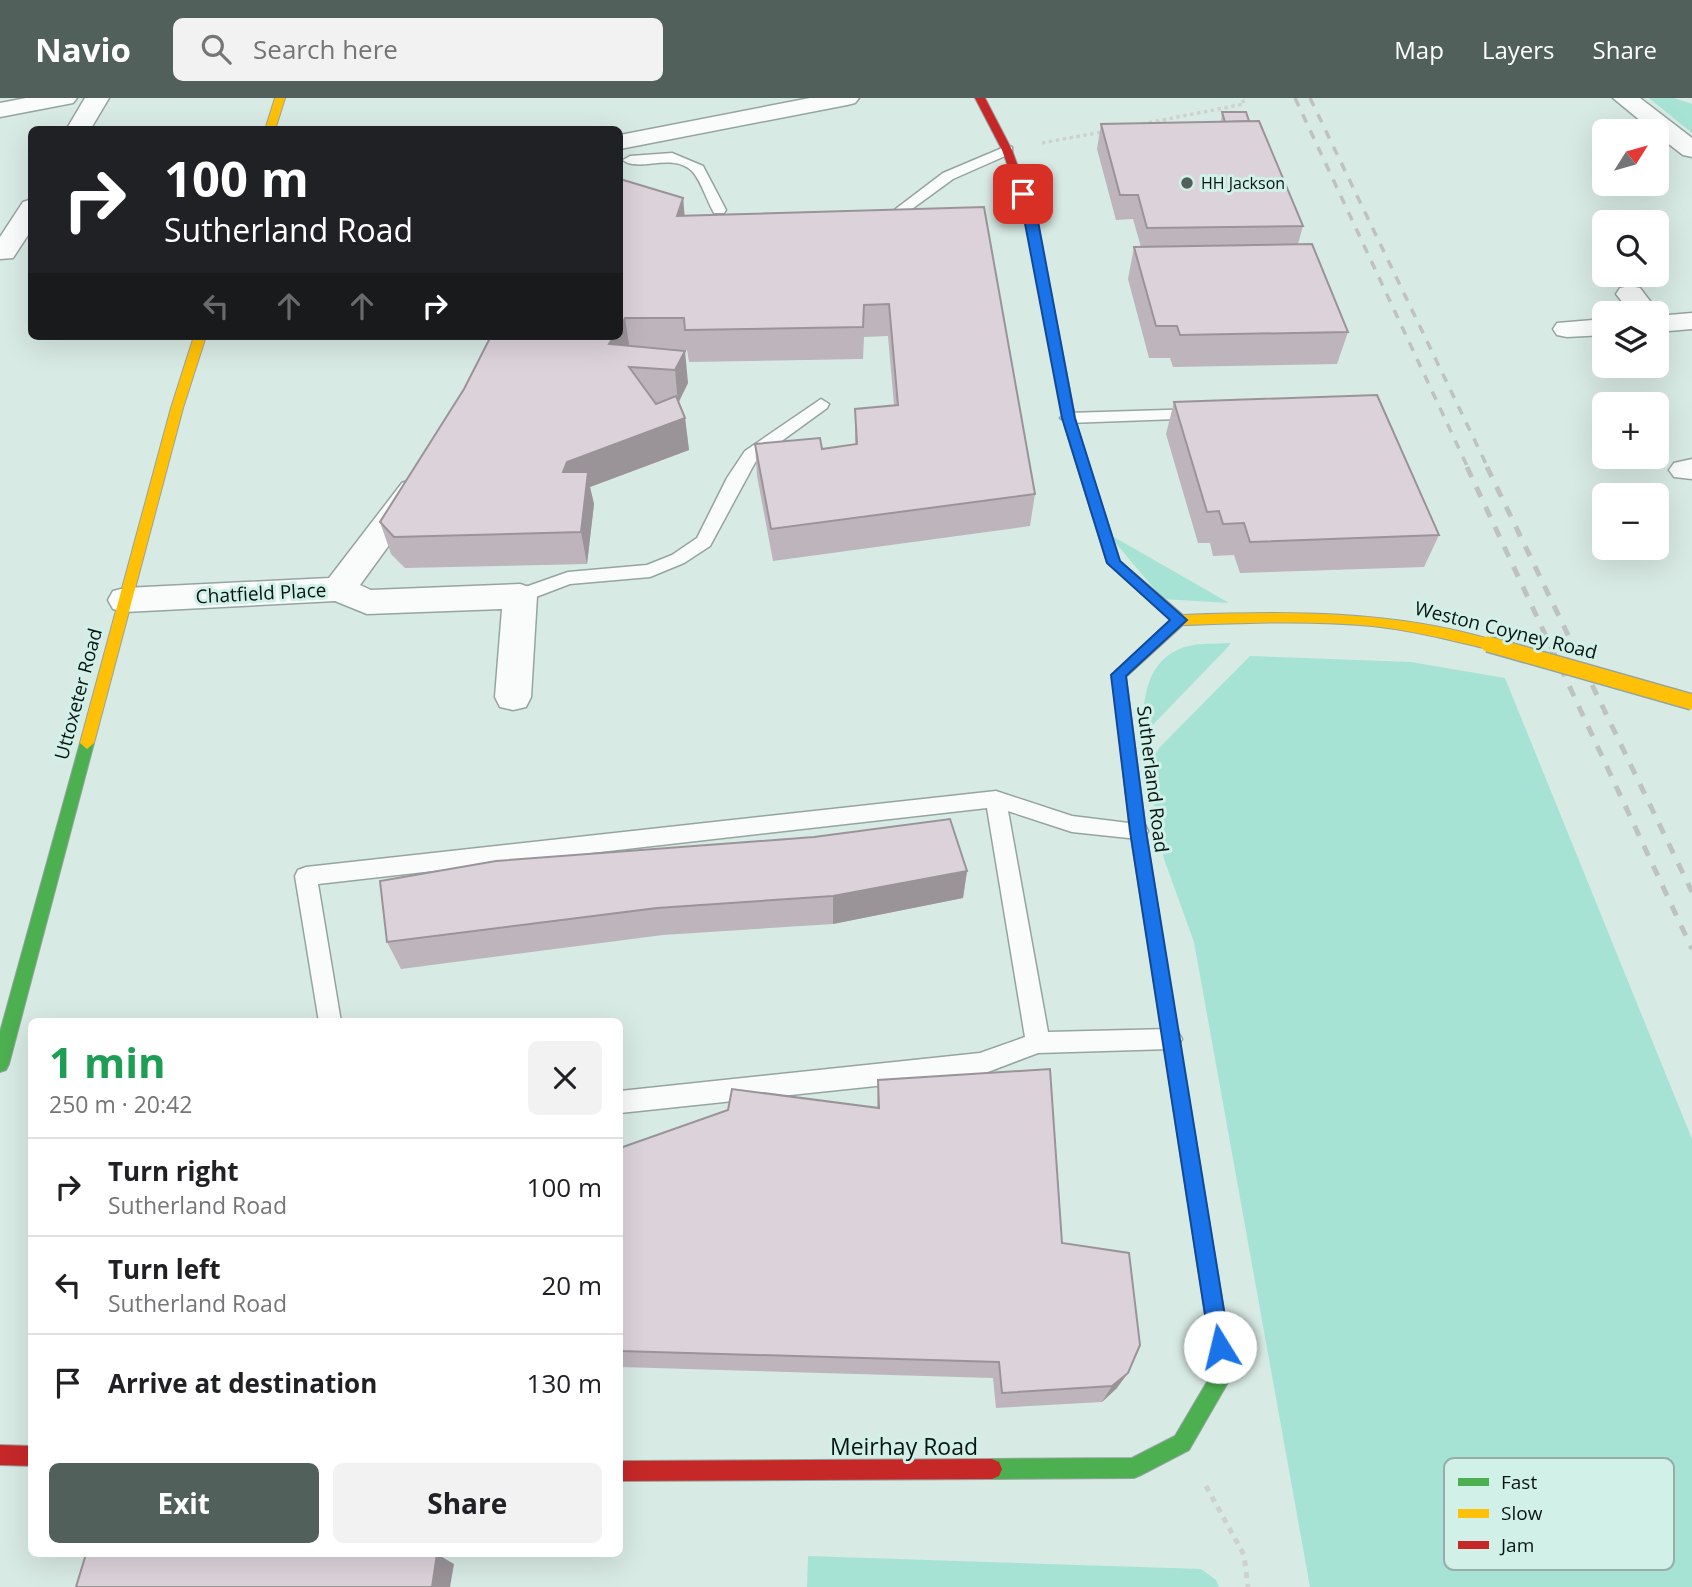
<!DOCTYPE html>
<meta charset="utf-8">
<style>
:root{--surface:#fff;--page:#f2f2f2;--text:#202124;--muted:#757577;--line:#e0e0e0;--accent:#52605c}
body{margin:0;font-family:"Open Sans",sans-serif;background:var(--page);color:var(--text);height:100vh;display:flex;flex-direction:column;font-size:26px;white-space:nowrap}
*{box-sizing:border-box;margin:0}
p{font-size:23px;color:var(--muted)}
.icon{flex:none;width:38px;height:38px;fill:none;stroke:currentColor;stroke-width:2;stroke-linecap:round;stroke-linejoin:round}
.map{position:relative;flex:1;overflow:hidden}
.panel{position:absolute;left:28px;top:920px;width:595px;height:539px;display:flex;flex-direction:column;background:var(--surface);border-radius:10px;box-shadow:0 7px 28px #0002}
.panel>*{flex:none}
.hud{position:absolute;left:28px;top:28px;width:595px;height:214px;border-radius:10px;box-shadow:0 7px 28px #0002;background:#202124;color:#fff;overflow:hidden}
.needle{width:46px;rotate:53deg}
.buttons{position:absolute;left:1592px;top:21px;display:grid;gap:14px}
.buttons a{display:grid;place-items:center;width:77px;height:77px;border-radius:10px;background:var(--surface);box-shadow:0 7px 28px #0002;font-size:35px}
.pin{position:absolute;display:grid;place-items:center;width:60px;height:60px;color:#fff;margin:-30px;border-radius:14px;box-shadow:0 4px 10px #0006}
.me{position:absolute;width:77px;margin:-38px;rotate:351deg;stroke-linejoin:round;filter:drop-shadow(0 0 5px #0008)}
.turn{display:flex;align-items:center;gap:24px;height:147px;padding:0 21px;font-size:32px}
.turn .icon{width:91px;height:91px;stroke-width:2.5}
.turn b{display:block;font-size:49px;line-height:60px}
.lanes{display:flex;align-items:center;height:66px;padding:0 21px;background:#0003;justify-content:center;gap:35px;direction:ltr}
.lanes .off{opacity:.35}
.round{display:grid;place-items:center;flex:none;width:74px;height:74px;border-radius:10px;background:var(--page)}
.summary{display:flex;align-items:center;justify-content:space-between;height:119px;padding:0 21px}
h1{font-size:42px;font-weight:700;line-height:52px;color:#1e9e55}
.action{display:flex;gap:14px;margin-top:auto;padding:14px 21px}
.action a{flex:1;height:80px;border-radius:10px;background:var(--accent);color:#fff;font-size:28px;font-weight:700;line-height:80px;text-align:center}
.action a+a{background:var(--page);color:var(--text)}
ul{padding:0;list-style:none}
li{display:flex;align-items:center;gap:21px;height:98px;padding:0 21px;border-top:2px solid var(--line)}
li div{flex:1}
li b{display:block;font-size:26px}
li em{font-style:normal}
header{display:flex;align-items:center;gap:42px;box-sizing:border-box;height:98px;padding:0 35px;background:var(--accent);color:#fff}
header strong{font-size:33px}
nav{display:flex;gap:38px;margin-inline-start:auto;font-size:24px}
.search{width:490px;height:63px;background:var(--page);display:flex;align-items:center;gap:18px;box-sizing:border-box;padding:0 24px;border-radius:10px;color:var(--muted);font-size:26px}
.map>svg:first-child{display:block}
</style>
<header>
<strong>Navio</strong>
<div class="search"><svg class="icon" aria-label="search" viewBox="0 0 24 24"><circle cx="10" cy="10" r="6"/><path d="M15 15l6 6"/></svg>Search here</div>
<nav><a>Map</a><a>Layers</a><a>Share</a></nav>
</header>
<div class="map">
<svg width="1692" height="1489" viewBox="0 0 1692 1489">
<rect width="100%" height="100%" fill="#d8eae4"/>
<g fill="#a6e3d4">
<path d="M1649 0H1674L1692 6V35Z"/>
<path d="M1107 435 1229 505 1163 501Z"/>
<path d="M1231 545 1227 550 1142 638C1143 607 1144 568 1177 552 1192 544 1214 546 1231 545Z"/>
<path d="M1250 558 1411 564 1505 580 1692 1041V1489H1310L1194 844 1164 761 1147 668 1160 649Z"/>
<path d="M808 1458 1201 1471 1216 1482 1219 1489H807Z"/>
</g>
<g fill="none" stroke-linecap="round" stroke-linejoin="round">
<g stroke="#96a4a0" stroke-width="3">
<g id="lane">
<path d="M1007 48 1012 49V55L953 81 905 116 900 117 893 113 943 75Z"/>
<path d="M672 55 703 68 726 112 724 115H714C707 103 702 85 693 74 673 53 639 75 623 62L630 58Z"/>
<path d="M821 301 829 306 827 310 757 361 710 448 684 465 650 479 570 486 520 505 514 503 511 498 514 493 568 474 647 467 672 457 697 440 727 380 745 353Z"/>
<path d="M1199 311 1205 312 1207 316 1205 320 1068 325 1060 320 1068 315Z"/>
<path d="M996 693 1072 718 1145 727 1148 733 1145 739 1138 741 1072 734 1008 713 1048 934 1170 931 1178 934 1182 941 1178 948 1170 951 1038 955 980 977 620 1015V993L980 955 1025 939 987 710 318 786 341 924H319L295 778 298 772 306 769Z"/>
</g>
</g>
<g stroke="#96a4a0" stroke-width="3">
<g id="street">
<path d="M26 0H77L73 5 0 19V5Z"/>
<path d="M85 0H109L90 32H66Z"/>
<path d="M810 0H859L855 5 847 7 620 51V37Z"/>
<path d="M1613 0H1640L1692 40V59L1683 57 1657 37V33H1653Z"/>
<path d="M32 101V131L13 160 0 161V139L23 104Z"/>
<path d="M1630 188 1640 190 1659 215 1657 217V215H1631L1616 196 1620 190Z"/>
<path d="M1692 215V231L1657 234V218Z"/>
<path d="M1605 221V237L1567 239 1557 237 1553 231 1557 225Z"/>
<path d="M1692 361V381L1674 379 1669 372 1674 365Z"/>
<path d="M413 381 424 385 429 392 360 487 371 492 520 486 532 490 537 498 531 599 526 609 513 612 500 609 495 599 502 511 367 516 335 503 125 514 113 511 108 502 113 493 125 490 329 480 402 385Z"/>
</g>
</g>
<g stroke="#96a4a0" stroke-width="2">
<g id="fast">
<path d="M87 639 94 645 9 966 6 972 0 974V934L80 645Z"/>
<path d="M1224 1264 1231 1267 1234 1274 1189 1352 1141 1377 1134 1380 992 1381 985 1378 982 1371 985 1364 992 1361 1132 1360 1175 1338 1217 1267Z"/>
</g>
</g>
<g stroke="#96a4a0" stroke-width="2">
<g id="slow">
<path d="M275 0H285L275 32H265Z"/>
<path d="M194 238H206L183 310 94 645 87 651 80 645 171 310Z"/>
<path d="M1071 325 1077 329 1120 463 1183 517C1288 513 1391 512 1493 542L1495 546 1488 551C1450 542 1411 532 1372 528 1309 522 1246 525 1183 527L1126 579 1146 733 1168 872 1166 877 1160 879 1154 877 1152 872 1130 733 1112 577 1171 522 1107 465 1065 329Z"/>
</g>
</g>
<g stroke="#96a4a0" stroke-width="2">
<g id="jam">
<path d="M975 0H985L1012 52 1036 118 1077 329 1075 332 1071 333 1065 329 1026 118 1002 52Z"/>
<path d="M1160 865 1166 867 1168 872 1234 1274 1231 1281 1224 1284 1217 1281 1214 1274 1152 872 1154 867Z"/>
<path d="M0 1347 32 1348V1368L0 1367Z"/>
<path d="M992 1361 999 1364 1002 1371 999 1378 992 1381 620 1383V1363Z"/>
</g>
</g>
<g stroke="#cdd2d0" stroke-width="3.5" stroke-dasharray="3.5 3.5" stroke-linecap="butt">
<path d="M1142 26 1244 6 1242 0"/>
<path d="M1042 45 1102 34"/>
</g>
<path stroke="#cdd2d0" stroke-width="5" stroke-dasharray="6 6" stroke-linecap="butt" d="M1206 1388 1244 1457 1248 1489"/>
<use href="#lane" fill="#f9fcfb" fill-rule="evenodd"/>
<use href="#street" fill="#f9fcfb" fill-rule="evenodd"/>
<use href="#fast" fill="#4caf50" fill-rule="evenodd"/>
<use href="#slow" fill="#ffc107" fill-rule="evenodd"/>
<use href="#jam" fill="#c62828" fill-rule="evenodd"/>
<g stroke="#bec3c1" stroke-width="3.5" stroke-dasharray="9 9" stroke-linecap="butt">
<path d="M1295 0 1468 370"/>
<path d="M1310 0 1488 370"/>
</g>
<g stroke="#bec3c1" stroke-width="5" stroke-dasharray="11 11" stroke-linecap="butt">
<path d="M1467 369 1692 851"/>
<path d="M1487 369 1692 794"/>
</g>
<g stroke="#96a4a0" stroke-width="18" stroke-linecap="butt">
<path id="slow-bridge" d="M1488 546 1692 604"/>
</g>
<use href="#slow-bridge" stroke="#ffc107" stroke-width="15"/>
</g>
<g fill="#bdb5bb">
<path d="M1222 14 1249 23 1303 128 1298 146 1348 234 1337 266 1173 269 1170 260H1149L1128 181 1134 149H1141L1133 121 1116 122 1097 51 1101 26 1221 24Z"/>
<path d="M620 81 683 100 684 117 984 109 1035 396 1030 428 773 463 757 378 755 346 822 351 855 346V311L894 307 888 238 864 239 863 261 689 264 687 252H678L688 285 679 304 685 320 689 352 590 389 594 406 587 466 405 470 391 456 380 424 464 291Z"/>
<path d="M1174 304 1439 437 1424 469 1240 475 1234 457 1213 458 1210 445H1198L1166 336Z"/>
<path d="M967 773 963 800 833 826 663 837 401 871 387 844 380 783Z"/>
<path d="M878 982 1062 1145 1117 1290 1102 1304 996 1310 993 1280 620 1269V1050L877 1010Z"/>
</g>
<g fill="#9a9499">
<path d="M683 100 686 132 677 118Z"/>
<path d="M625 220 630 253 609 246 614 238H620V229Z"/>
<path d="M685 253 688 285 678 305 675 272Z"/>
<path d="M685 320 689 352 590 389 594 406 587 466 581 434 563 374 567 364Z"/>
<path d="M967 773 963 800 833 826V798Z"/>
<path d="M1128 1275 1117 1290 1102 1304 1112 1288Z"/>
<path d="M437 1456 454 1466 450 1489H432Z"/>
</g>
<g fill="#dcd3da" stroke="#9a9499" stroke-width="2">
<path d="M1222 14H1246L1249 23 1225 24Z"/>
<path d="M1259 23 1303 128 1147 130 1138 97H1120L1101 26Z"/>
<path d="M620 81 683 100 677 118 984 109 1035 396 771 431 755 346 820 340 822 351 857 346 855 311 898 307 889 206 864 207 863 229 685 232 684 220H625L620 229Z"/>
<path d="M1312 146 1348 234 1180 237 1177 228H1156L1134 149Z"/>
<path d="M491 238H614L609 246 685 253 675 272 629 269 656 306 676 298 685 320 567 364 563 374H588L581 434 394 439 380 424 464 291Z"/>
<path d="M1377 297 1439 437 1250 444 1244 425 1223 426 1219 413 1207 414 1174 304Z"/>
<path d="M950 721 967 773 833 798 657 810 387 844 380 783 496 763 814 739Z"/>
<path d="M1050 971 1062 1145 1129 1155 1140 1247 1128 1275 1112 1288 1002 1295 999 1264 620 1253V1050L728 1012 732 991 879 1010 878 982Z"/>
<path d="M86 1456H437L432 1489H76Z"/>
</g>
<path fill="#1a73e8" stroke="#114b97" stroke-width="2" d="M1019 94H1027L1037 118 1075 320 1120 463 1187 522 1126 578 1146 733 1230 1249 1227 1256 1220 1259 1213 1256 1210 1249 1130 733 1111 577 1170 522 1107 465 1062 320Z"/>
<circle fill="#52605c" stroke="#d1f1e8" stroke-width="2.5" cx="1187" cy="85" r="7"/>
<g text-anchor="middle" stroke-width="6" stroke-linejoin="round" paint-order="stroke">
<g font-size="16" fill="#0a1512" stroke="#d1f1e8" text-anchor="start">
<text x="1201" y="91">HH Jackson</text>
</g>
<g font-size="19" fill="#0a1512" stroke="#d1f1e8">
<text transform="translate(261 495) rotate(-3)" y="7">Chatfield Place</text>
<text transform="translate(1506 532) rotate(14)" y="7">Weston Coyney Road</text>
<text transform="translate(78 596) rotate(-75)" y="7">Uttoxeter Road</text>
<text transform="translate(1153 681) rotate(83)" y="7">Sutherland Road</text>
</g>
<g font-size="23" fill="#0a1512" stroke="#d1f1e8">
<text x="904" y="1357">Meirhay Road</text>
</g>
</g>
<rect x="1444" y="1360" width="230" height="112" rx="10" fill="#d1f1e8" stroke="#95afa8" stroke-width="2"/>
<rect x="1458" y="1380" width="31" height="8" fill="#4caf50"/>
<rect x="1458" y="1411" width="31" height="9" fill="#ffc107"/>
<rect x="1458" y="1443" width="31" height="8" fill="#c62828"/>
<g font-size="19" fill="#0a1512">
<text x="1501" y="1391">Fast</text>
<text x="1501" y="1422">Slow</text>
<text x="1501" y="1454">Jam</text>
</g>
</svg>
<div class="buttons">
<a><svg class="needle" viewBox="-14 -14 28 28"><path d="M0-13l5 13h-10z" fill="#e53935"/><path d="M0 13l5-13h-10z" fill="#757577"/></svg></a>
<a><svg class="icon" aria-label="search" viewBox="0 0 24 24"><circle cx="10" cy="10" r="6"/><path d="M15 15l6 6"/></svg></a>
<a><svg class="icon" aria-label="layers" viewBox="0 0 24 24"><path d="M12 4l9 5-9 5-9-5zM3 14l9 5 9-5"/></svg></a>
<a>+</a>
<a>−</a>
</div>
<div class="pin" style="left:1023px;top:96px;background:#d93025"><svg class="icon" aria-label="arrive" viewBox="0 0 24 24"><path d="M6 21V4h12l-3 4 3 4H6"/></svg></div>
<svg class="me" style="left:1220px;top:1249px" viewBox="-20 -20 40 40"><circle r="19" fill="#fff"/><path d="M0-13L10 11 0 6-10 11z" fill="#1a73e8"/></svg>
<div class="hud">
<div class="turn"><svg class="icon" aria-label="right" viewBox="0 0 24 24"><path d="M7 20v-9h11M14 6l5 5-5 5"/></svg><div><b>100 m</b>Sutherland Road</div></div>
<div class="lanes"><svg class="icon off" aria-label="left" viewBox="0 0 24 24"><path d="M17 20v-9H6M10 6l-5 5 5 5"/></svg><svg class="icon off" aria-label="ahead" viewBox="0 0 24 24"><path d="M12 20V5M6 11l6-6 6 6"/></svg><svg class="icon off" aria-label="ahead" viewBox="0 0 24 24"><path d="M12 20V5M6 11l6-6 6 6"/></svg><svg class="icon" aria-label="right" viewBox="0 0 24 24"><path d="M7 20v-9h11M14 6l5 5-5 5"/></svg></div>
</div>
<section class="panel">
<div class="summary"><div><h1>1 min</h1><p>250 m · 20:42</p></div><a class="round"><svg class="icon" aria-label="close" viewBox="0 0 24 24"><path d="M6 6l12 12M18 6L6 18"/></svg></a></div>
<ul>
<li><svg class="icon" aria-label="right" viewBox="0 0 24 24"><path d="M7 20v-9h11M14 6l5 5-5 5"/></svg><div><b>Turn right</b><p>Sutherland Road</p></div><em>100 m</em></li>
<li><svg class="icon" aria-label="left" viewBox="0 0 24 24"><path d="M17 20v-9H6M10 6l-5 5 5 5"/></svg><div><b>Turn left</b><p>Sutherland Road</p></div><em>20 m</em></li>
<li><svg class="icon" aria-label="arrive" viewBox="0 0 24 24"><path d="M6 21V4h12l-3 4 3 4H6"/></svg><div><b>Arrive at destination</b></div><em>130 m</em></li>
</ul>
<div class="action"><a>Exit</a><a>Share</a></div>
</section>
</div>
